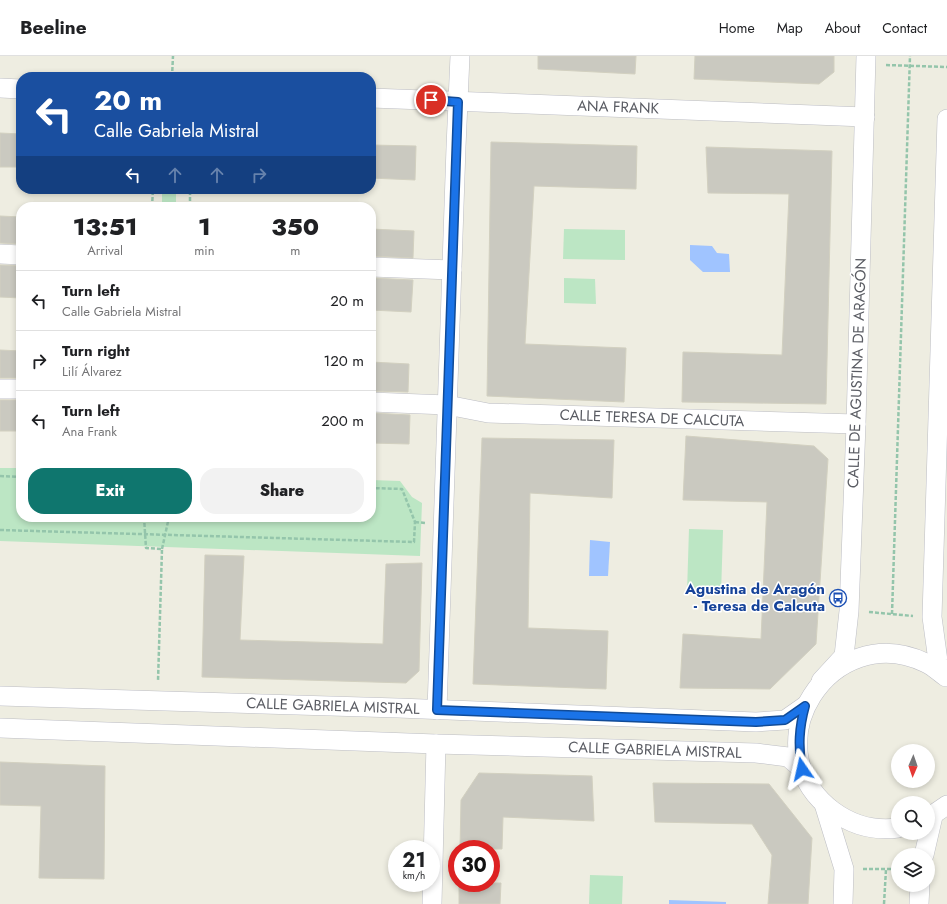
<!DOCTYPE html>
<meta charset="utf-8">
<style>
:root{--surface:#fff;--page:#f2f2f2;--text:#202124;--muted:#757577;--line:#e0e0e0;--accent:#0f766e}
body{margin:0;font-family:Jost,sans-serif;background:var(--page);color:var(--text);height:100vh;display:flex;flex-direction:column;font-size:15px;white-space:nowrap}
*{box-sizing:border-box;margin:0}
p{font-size:13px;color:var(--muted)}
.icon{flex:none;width:22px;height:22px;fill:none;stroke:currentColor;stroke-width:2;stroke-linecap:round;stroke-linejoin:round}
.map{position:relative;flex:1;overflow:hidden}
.details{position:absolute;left:16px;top:146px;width:360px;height:320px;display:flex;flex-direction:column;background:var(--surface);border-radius:16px;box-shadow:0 2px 6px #0003}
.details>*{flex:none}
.top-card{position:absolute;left:16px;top:16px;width:360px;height:122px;border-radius:16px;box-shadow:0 2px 6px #0003;background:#1a4fa0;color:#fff;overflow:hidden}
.needle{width:26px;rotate:182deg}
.tools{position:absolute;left:891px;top:688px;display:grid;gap:8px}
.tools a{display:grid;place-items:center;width:44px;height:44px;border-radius:50%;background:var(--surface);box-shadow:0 2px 6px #0003;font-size:20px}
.speed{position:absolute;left:388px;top:784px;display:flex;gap:8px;font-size:20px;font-weight:700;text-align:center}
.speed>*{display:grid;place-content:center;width:52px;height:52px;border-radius:50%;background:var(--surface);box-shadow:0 2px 6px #0003;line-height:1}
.speed small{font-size:10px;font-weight:400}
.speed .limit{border:6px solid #d22;background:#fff;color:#111}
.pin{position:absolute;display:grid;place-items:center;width:34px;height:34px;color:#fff;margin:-17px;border:2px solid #fff;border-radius:50%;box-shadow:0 1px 4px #0007}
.me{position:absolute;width:44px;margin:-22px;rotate:349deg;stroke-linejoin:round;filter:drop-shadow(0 0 3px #0008)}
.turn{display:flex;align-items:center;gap:14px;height:84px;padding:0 12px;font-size:18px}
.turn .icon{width:52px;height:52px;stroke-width:2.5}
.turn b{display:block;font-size:28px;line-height:34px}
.lanes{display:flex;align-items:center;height:38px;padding:0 12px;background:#0003;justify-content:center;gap:20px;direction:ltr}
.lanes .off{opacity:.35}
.eta{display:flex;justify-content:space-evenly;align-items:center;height:68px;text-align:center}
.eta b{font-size:24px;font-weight:800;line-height:28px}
.primary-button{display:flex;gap:8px;margin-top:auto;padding:8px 12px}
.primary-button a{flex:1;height:46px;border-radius:16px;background:var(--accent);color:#fff;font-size:16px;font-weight:800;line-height:46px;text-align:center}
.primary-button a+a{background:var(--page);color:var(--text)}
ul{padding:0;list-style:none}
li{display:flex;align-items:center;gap:12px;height:60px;padding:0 12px;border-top:1px solid var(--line)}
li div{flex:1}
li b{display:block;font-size:15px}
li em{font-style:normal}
header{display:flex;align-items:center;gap:24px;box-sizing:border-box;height:56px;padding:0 20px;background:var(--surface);border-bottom:1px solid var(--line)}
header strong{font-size:19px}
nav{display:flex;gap:22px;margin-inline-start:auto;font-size:14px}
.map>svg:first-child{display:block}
</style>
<header>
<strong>Beeline</strong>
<nav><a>Home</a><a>Map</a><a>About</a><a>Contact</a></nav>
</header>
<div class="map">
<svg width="947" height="848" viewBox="0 0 947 848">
<rect width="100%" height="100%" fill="#eeede1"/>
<g fill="#bce6c4">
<rect x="162" y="133" width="14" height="18"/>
<path d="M564 173 625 174V204L563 203Z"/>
<path d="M564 222 595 223 596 248 564 247Z"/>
<path d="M0 412H21V461H371V424L400 425 412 441 422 447 420 500 0 485Z"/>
<path d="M689 473 723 474 721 539 687 536Z"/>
<path d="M590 819 623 820 622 848H589Z"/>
</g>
<g fill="#a0c4ff">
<path d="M690 189 712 190 717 197 729 198 730 216H703L690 204Z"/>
<path d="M590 484 610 486 608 520H589Z"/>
<path d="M669 844 726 846V848H669Z"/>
</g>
<g fill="#cac9c0" stroke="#d2d0c0">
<path d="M538 0H636L635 18 538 13Z"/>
<path d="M695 0H834V16L819 28 694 23Z"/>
<path d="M0 77 21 78V111H0Z"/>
<path d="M491 86 637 90 636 133 534 130 525 288 626 292 624 346 487 340Z"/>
<path d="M371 89 416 90 415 124 371 122Z"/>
<path d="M706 91 832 95 826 348 682 346 683 296 782 299 789 138 708 137Z"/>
<path d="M0 160 21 161V188L0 187Z"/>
<path d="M371 173 414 175 413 202 371 200Z"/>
<path d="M0 209 21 210V242L0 241Z"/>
<path d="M371 222 413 224 411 256 371 254Z"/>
<path d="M0 294 21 295V322H0Z"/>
<path d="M371 306 409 308 408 336 371 335Z"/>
<rect x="0" y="344" width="21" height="31"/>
<path d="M371 357 410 359 409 388 371 387Z"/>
<path d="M686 380 814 390 828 403 816 588 770 633 680 632 683 578 761 583 767 446 683 444Z"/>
<path d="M482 382 614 384 612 442 530 437 528 572 608 575 606 633 473 628Z"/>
<path d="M205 499 244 500 240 584 383 588 386 508 422 507 419 615 406 627 202 621Z"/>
<path d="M0 706 105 710 104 823 39 822 41 750 0 749Z"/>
<path d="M479 717 592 720 594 765 503 761 502 793H460L461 744Z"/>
<path d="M653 727 769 728 812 782 808 848H768L772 799 752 768 655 766Z"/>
<path d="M459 827H501L500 848H459Z"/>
</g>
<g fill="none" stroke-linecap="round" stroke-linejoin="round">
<g stroke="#bcbdc4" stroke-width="20">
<g id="street">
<path d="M0 32 21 33"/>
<path d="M371 42 865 61"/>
<path d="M947 63 932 561 938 605 947 620"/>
<path d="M0 198 21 199"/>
<path d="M371 211 452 214"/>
<path d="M0 333H21"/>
<path d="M371 346 447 349 488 357 856 368"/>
<path d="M821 625 844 600 849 555 856 368 866 0"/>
<path d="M0 640 398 652 756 666 785 664 805 650"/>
<path d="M437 654 456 91 460 0"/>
<path d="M0 672 436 688 756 697 788 701 802 713"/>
<path d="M824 748 844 813 843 848"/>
<path d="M928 762 947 749"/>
<path d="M898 772C875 775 852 769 833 755 748 691 831 561 926 607 933 610 940 617 946 621"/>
<path d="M924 799 933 760"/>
<path d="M432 848 436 688"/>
<path d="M919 848 920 829"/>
</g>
</g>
<g stroke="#94c5ab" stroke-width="2.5" stroke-dasharray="4 2" stroke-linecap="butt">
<path d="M886 9 947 11"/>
<path d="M172 21 173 0"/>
<path d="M152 151 153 133"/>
<path d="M190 151V133"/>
<path d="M0 420 21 421"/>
<path d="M144 461 146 492 162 493 158 625"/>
<path d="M415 466 425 467"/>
<path d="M0 474 414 486 415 466 402 433 371 432"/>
<path d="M162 493 169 461"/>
<path d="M869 556 913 560"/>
<path d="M892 558 910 0"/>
<path d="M863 813H898"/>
<path d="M884 848 886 813"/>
</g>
<use href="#street" stroke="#fff" stroke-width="19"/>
</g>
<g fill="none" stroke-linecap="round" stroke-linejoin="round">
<g stroke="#114b97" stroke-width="10">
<path id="route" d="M431 44 458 46 437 654 756 666 785 664 805 650C799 672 798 690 802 713"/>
</g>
<use href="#route" stroke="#1a73e8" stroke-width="7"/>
</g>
<defs>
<g id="bus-ring" transform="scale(0.9)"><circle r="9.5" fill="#fff" stroke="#1a4fb4" stroke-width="1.5"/><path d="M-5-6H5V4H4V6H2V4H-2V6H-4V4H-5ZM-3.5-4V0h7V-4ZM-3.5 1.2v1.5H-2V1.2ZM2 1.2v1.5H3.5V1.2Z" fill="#1a4fb4"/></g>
</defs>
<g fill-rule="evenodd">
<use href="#bus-ring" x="838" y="542"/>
</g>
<g text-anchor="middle" stroke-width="3" stroke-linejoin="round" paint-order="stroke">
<g font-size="15" fill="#5a5c63" stroke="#fff">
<text transform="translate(618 51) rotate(2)" y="5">ANA FRANK</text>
<text transform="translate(857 317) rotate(-88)" y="5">CALLE DE AGUSTINA DE ARAGÓN</text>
<text transform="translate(652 362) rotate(2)" y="5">CALLE TERESA DE CALCUTA</text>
<text transform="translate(333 650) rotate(2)" y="5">CALLE GABRIELA MISTRAL</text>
<text transform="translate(655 694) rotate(2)" y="5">CALLE GABRIELA MISTRAL</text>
</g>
<g font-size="15" font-weight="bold" fill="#164399" stroke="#fff" text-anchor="end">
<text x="825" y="538">Agustina de Aragón<tspan x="825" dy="17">- Teresa de Calcuta</tspan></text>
</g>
</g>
</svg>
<div class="tools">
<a><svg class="needle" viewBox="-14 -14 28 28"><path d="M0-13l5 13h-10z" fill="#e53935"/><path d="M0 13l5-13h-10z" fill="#757577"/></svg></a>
<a><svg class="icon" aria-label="search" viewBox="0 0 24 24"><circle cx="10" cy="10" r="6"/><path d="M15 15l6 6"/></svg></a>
<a><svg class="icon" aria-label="layers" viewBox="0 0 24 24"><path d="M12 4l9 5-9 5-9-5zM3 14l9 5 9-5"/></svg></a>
</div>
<div class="speed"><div>21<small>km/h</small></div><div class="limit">30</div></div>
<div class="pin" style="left:431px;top:44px;background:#d93025"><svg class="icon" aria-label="arrive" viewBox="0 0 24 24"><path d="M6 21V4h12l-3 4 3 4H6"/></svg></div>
<svg class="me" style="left:802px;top:713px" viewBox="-20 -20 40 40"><path d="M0-17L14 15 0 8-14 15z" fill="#1a73e8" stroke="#fff" stroke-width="4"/></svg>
<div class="top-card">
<div class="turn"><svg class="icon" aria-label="left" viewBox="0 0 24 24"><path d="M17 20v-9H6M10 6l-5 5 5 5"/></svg><div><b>20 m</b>Calle Gabriela Mistral</div></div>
<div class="lanes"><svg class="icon" aria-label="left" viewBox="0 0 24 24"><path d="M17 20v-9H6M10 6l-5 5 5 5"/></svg><svg class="icon off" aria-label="ahead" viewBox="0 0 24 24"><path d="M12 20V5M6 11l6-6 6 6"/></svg><svg class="icon off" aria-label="ahead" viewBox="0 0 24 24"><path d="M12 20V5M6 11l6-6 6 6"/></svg><svg class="icon off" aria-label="right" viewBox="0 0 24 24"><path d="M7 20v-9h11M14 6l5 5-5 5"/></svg></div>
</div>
<section class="details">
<div class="eta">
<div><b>13:51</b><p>Arrival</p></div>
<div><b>1</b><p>min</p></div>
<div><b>350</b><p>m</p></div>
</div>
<ul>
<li><svg class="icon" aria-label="left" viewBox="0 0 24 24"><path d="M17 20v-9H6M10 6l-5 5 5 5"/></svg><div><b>Turn left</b><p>Calle Gabriela Mistral</p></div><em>20 m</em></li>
<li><svg class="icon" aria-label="right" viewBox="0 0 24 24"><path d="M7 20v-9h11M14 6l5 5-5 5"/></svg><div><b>Turn right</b><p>Lilí Álvarez</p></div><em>120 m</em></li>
<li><svg class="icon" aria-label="left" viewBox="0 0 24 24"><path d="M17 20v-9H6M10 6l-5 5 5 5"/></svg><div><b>Turn left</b><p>Ana Frank</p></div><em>200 m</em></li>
</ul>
<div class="primary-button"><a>Exit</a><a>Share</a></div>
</section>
</div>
